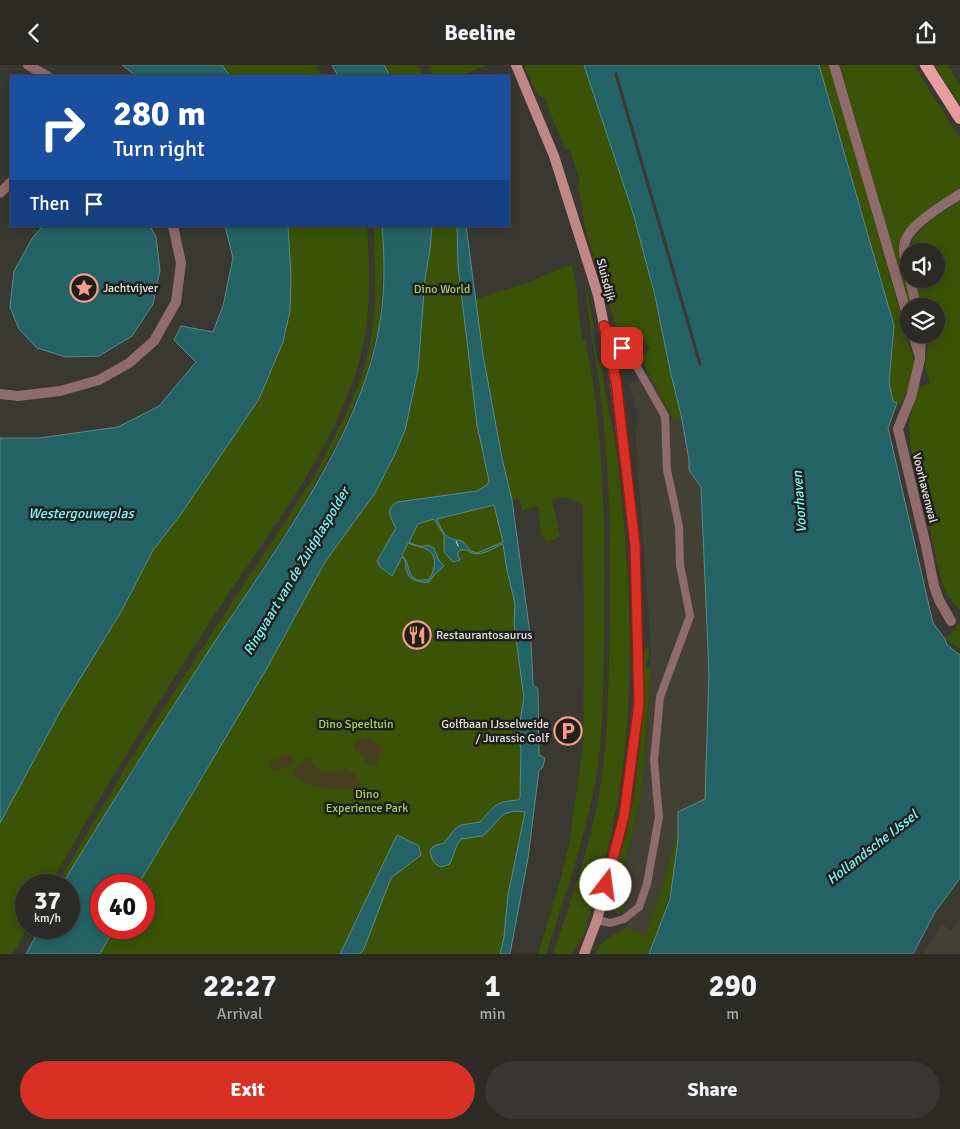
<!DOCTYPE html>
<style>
:root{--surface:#2b2a25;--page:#373632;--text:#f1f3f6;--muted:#a6a7a7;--line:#474642;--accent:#d93025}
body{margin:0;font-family:Signika,sans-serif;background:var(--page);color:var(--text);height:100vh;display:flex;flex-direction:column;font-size:19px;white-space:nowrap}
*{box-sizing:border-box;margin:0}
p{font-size:16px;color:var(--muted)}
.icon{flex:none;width:28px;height:28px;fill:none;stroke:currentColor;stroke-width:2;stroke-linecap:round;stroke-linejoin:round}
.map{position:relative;height:889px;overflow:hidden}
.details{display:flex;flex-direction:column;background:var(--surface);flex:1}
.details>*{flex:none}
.guide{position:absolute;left:10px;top:10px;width:500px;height:152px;border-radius:0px;box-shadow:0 2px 12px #0003,0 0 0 1px var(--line);background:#1a4fa0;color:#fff;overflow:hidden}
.buttons{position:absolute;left:900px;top:178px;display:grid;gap:10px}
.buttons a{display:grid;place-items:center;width:45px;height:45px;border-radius:50%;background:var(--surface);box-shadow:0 2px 12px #0003,0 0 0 1px var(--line);font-size:25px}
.speed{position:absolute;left:15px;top:809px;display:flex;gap:10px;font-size:25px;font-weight:700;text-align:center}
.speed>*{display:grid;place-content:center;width:65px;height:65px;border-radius:50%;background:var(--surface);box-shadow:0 2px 12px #0003,0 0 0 1px var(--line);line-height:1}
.speed small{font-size:12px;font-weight:400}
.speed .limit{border:8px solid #d22;background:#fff;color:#111}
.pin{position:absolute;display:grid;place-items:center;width:42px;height:42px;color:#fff;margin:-21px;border-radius:10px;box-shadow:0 2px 8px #0006}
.me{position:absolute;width:55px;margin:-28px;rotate:15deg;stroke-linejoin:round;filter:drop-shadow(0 0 4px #0008)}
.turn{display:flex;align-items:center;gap:18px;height:105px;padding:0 20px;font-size:22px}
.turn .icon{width:65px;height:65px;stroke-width:2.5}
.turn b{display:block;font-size:35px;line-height:42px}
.then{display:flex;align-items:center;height:48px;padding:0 20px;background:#0003;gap:10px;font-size:19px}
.eta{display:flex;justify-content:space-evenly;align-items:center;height:85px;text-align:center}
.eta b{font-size:30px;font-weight:800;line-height:35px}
.action{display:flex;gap:10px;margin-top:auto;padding:10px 20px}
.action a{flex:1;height:58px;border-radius:30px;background:var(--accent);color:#fff;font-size:20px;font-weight:800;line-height:58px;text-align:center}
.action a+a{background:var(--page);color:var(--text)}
header{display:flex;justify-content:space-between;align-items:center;height:65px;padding:0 20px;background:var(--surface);font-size:22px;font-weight:800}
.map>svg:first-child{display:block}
</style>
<header><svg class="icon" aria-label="back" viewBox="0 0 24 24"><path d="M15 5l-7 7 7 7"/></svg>Beeline<svg class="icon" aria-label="share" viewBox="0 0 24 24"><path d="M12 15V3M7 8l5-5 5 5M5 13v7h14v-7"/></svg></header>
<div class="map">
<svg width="960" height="889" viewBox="0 0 960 889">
<rect width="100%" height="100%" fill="#393831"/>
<g fill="#434134">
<path d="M650 309 672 355 682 354 689 395V405L701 422 709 608 705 734 678 747V775L674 813 645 872 628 861 617 834 639 740 647 669 651 583 635 365 639 353 629 319Z"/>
<path d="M960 852V889H924L941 859 951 865Z"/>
</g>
<g fill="#3a5308">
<path d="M222 0H316L322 11H230Z"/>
<path d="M384 0H418L424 11H390Z"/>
<path d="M428 0H488L458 11H434Z"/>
<path d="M524 0H584C599 50 618 99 633 149 653 216 665 286 682 354L673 355 641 292 650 284 630 261 622 268 615 259 585 163 578 120 580 116 570 85 565 84 544 32 538 31Z"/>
<path d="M819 0H830L915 300 907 327 900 340 893 336 889 317 894 261Z"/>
<path d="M840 0H914L960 73V123C940 138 904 157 898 182L911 241H909Z"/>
<path d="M934 0H948L960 20V39Z"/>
<path d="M960 136V545L947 530 942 517 910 380 909 359 919 318 921 322 930 318 925 301 928 282 927 269H936V241H921L915 214H936V186H910C910 165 944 147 960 136Z"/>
<path d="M288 161H367C370 205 372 254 359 297 332 390 267 469 215 549 158 638 101 728 50 820H26L27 863 13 889H0V758L62 643 121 547 153 485 179 452 259 334 283 277 290 246 291 210Z"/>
<path d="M374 161H382L384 185 379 262 364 318 338 376 305 437 135 700 63 820H57L128 698 315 410 344 353 362 311 366 295 372 269 375 235Z"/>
<path d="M432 161H457L458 201 477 360 503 479 507 506 515 539 524 633 518 668 521 684 520 733 525 747 508 830 504 872 500 889H100L114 863 144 862V820H138L267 603 325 497 405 365 418 305 425 214 430 185Z"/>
<path d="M572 199 576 220 582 274 585 275C606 369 605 476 604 572 603 621 604 671 595 719 584 777 564 833 546 889H538L559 820 569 779 583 681 584 583 583 440 565 432 552 434 560 471 554 475 546 476 541 469 538 441 522 445 519 434 512 435C496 368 485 301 475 234L526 218Z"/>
<path d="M584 212 594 263 592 265 598 296 601 297C603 307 604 317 605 327 608 346 614 364 616 383 631 507 639 637 613 760 606 795 596 829 586 863L581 876 572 889H553C569 840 587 791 597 740 607 691 608 640 609 590 611 514 611 438 604 362 600 312 589 263 584 212Z"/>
<path d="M960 557V584L945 574 952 568Z"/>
<path d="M649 582V594L647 595 646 602H651L650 614 643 710 639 740 620 820 623 824 621 837 624 846 618 849C601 839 621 790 625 773 639 719 644 647 644 591L645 583Z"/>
<path d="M678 763C680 809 665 847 649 889H595C599 876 617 869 628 861L645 872C658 836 670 800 678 763Z"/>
</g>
<g fill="#483f1f">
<path d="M367 673H371L383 684 377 690 378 698 374 702 368 700 362 691 353 682 356 675Z"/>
<path d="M290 689 294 698 292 700 272 706 269 698 271 696Z"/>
<path d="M309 692C312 695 313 700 316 703 324 711 336 706 345 702 351 705 357 711 361 717L359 721C348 729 303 722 294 711V705L303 698 305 693Z"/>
</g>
<g fill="#246365" stroke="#5d8989" fill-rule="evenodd">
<path d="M122 0H222L230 11H136Z"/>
<path d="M332 0H384L390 11H338Z"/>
<path d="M584 0H819L894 261 889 317 893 336 897 338 888 363 933 558 945 574 947 580 960 590V813L935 847 913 889H649L670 834 678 775V747L705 734 709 608 701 422 689 405V395L682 354 670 305 655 231 633 148Z"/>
<path d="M43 161H150L156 172 160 205 153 239 132 271 99 291 66 292 37 283 19 264 10 242 14 206 33 172Z"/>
<path d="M225 161H288L291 210 290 246 283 277 259 334 179 452 153 485 121 547 62 643 0 758V373H39L118 362 159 341 196 297 174 275 181 261 213 267 223 241 233 193Z"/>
<path d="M382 161H432L430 185 425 214 418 305 405 365 395 389 375 428 325 497 267 603 138 820H101V862L114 863 100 889H26L40 863 69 862V820H63L69 808C115 733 162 658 210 584 271 490 359 375 379 263 385 230 385 194 382 161Z"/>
<path d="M457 161H466L483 290 502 393 512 435 531 576 533 620 538 624 539 690 545 693 543 702 539 705 528 793 510 889H500L504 872 508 830 525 747 514 746 504 749 483 771 461 774 457 780 450 799 441 802C433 799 431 793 430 785L434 781 444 778 455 764 461 760 480 757C495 740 495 737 518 735L520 733 521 684 518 668 524 633 514 559 515 539 507 505 503 479C492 483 478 495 467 485H461L458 487V490L460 495 453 497 444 487V470L434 454 418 459 409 477C415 480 421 483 428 480L434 483 438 494 444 501 435 509 429 517C421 518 410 516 407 507 404 501 408 497 402 492L392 511 380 502 377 496 396 463C390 452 385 444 397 437L477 426 487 420 489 416 477 360 458 201ZM494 440 503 477 477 488 471 486 462 476C446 474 443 469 437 454ZM408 478C414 481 423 482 428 485 439 491 434 508 428 515H417C405 508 411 499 402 490Z"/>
<path d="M397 770 419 781 421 790 391 813 363 886 359 889H340Z"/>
</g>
<path fill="#393831" d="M617 7 702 300 699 301 614 8Z"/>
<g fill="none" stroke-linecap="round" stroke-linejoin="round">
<path stroke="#7ef6fa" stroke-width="1" stroke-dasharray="6 5" stroke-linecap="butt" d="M456 476 460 485"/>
<path stroke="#906b6b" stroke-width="8" d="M597 855 610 858 624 854 639 842 647 819 659 752 654 696 660 632 690 551 680 500 679 461 667 405 665 351 633 295 605 263"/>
<g stroke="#906b6b" stroke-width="10">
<path d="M28 0 47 11"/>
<path d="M834 0 909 256"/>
<path d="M0 128 11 117"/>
<path d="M909 209C907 201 903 191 904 182 905 161 944 140 960 129"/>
<path d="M910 214 916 241"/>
<path d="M913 269 919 289"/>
<path d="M921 269 920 294 911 332 898 364 926 481 934 521 939 535 951 556"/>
<path d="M0 329 18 331 60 326 99 315 129 298 154 276 176 237 181 198 173 161"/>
</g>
<path stroke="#c18787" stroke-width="10" d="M516 0 554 91 598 230 615 316 635 480 639 638 624 751 597 855 584 889"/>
<path stroke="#e79d9d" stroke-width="12" d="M926 0 960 53"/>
</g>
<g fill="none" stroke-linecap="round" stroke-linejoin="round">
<g stroke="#8d1f18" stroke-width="12">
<path id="route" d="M606 820 624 751 639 638 635 480 616 316 604 261 622 283"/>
</g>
<use href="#route" stroke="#d93025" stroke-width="9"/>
</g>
<defs>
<g id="sight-ring" transform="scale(1.4375)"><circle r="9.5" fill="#201f1c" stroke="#f49e87" stroke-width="1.5"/><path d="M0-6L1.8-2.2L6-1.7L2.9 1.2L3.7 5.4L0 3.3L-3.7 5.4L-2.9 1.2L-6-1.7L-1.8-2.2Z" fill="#f49e87"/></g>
<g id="restaurant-ring" transform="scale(1.4375)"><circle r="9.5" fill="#201f1c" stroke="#f49e87" stroke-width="1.5"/><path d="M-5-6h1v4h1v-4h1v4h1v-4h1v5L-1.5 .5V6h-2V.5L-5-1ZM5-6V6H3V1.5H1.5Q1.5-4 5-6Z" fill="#f49e87"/></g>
<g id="parking-ring" transform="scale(1.4375)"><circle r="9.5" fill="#201f1c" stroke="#f49e87" stroke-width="1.5"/><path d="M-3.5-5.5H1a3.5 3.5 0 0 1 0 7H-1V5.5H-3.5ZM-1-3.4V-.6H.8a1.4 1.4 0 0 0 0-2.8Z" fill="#f49e87"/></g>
</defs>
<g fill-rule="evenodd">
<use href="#sight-ring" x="84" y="223"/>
<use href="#restaurant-ring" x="417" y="570"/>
<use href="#parking-ring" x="568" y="666"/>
</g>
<g text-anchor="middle" stroke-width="5" stroke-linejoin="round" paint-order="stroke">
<g font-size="12" fill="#e3e2de" stroke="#201f1c">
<text transform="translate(606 215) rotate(75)" y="4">Sluisdijk</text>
<text transform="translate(925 423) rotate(76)" y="4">Voorhavenwal</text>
</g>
<g font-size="12" fill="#e3e2de" stroke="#201f1c" text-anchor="start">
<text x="103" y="227">Jachtvijver</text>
<text x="436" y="574">Restaurantosaurus</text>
<text x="549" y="663" text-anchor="end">Golfbaan IJsselweide<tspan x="549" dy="14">/ Jurassic Golf</tspan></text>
</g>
<g font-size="12" fill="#a6cf6b" stroke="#201f1c">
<text x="442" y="228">Dino World</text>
<text x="356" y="663">Dino Speeltuin</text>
<text x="367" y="733">Dino<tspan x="367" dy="14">Experience Park</tspan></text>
</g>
<g font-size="14" font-style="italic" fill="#7ef6fa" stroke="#201f1c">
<text transform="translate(799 437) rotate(-94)" y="5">Voorhaven</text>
<text x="81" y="453">Westergouweplas</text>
<text transform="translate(296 506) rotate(-59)" y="5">Ringvaart van de Zuidplaspolder</text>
<text transform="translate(872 782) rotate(-38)" y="5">Hollandsche IJssel</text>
</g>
</g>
</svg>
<div class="buttons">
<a><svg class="icon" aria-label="sound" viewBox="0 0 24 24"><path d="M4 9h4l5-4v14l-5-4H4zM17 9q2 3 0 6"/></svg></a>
<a><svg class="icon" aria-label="layers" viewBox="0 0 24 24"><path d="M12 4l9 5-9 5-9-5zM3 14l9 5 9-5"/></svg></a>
</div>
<div class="speed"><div>37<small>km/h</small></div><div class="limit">40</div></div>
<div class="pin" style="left:622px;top:283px;background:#d93025"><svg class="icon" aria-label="arrive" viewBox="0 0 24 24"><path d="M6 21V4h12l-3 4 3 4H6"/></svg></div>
<svg class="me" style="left:606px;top:820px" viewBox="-20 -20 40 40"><circle r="19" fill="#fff"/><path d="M0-13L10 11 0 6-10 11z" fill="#d93025"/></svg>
<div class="guide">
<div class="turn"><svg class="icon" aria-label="right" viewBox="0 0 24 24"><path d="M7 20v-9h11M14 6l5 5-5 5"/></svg><div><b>280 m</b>Turn right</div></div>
<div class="then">Then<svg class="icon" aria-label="arrive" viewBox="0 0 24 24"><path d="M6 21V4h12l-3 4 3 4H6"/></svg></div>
</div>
</div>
<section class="details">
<div class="eta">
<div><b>22:27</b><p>Arrival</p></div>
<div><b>1</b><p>min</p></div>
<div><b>290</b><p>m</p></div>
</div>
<div class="action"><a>Exit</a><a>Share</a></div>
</section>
